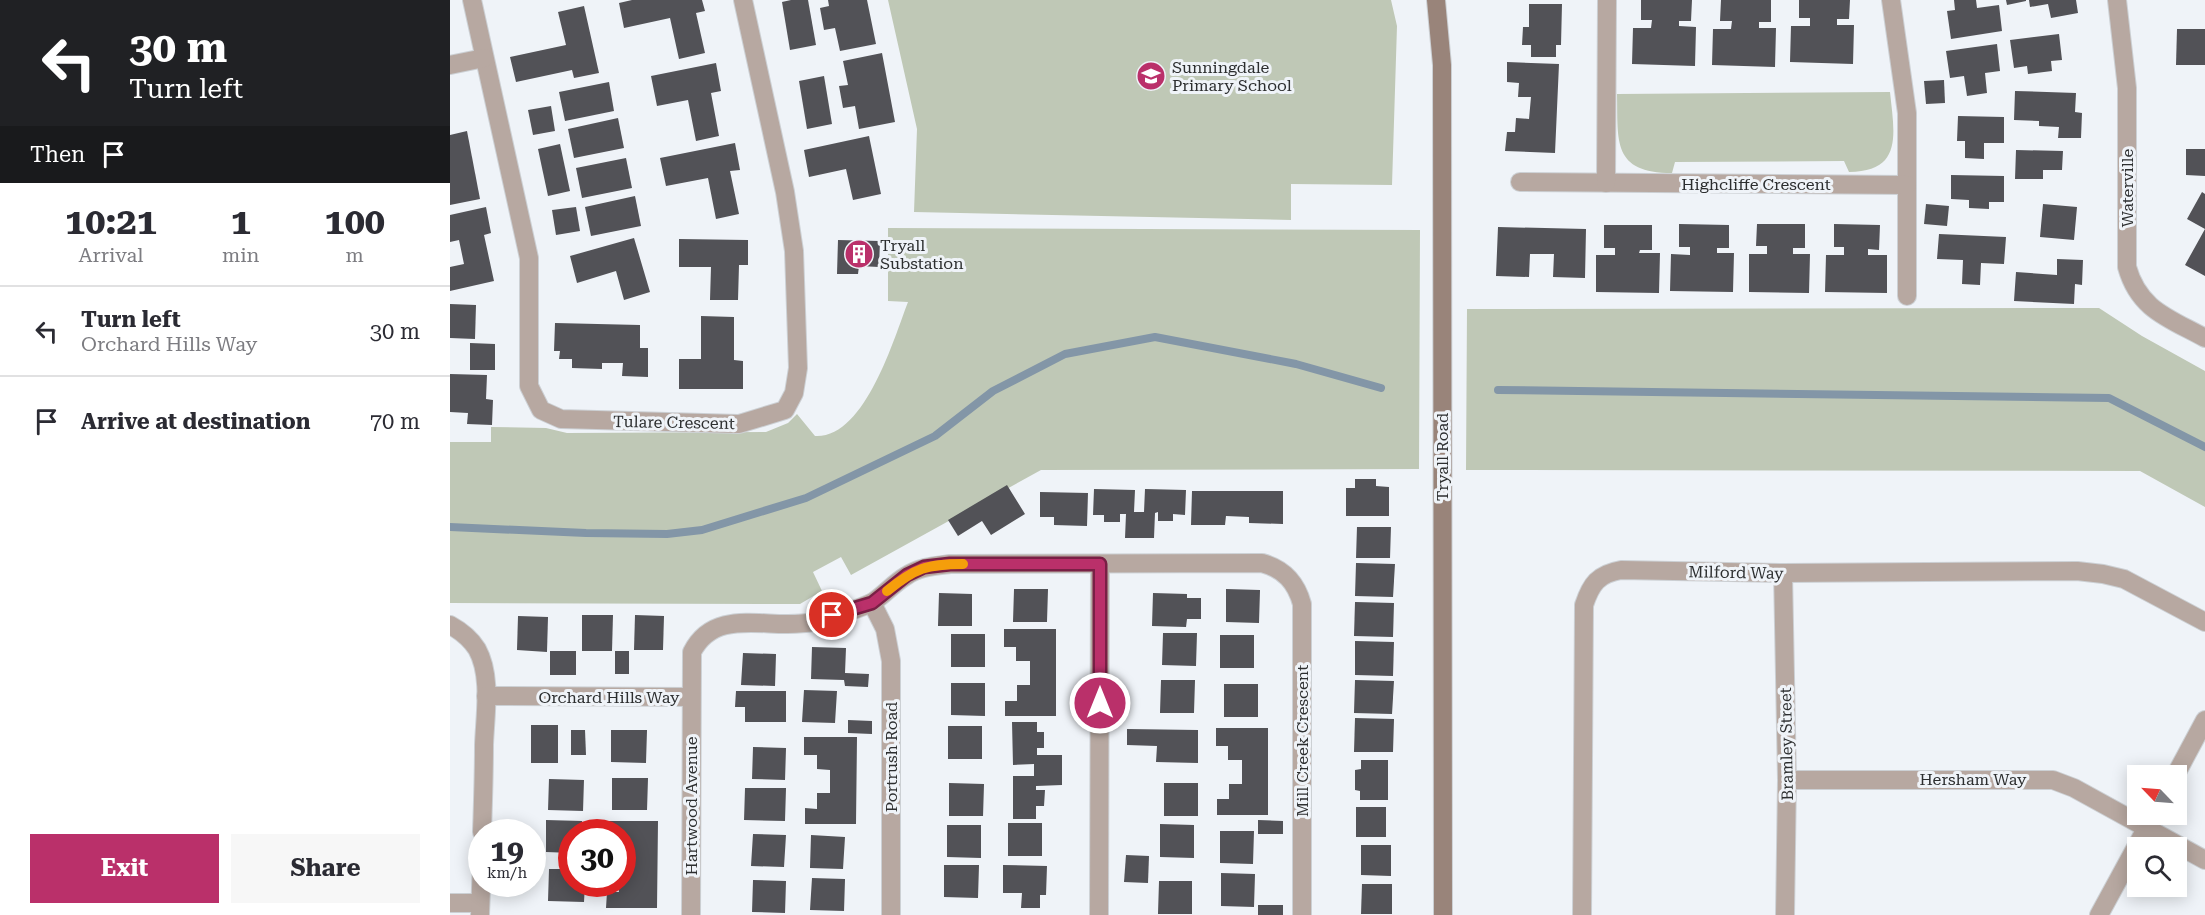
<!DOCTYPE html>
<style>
:root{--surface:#fff;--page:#f7f7f7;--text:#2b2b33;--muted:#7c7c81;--line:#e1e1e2;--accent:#ba306a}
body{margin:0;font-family:"Roboto Serif",serif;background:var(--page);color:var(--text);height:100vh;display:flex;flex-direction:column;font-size:22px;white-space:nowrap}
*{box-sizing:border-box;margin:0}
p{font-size:20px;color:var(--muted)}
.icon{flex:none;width:33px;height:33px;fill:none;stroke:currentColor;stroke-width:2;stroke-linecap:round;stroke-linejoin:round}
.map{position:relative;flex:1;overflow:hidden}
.drawer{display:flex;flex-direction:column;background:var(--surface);width:450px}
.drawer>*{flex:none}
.banner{background:#202124;color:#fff;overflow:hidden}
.needle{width:39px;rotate:295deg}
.tools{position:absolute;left:1677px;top:765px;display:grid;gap:12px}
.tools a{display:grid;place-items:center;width:60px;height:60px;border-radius:0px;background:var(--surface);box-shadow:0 3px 15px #0003;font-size:30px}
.speed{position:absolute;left:18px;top:819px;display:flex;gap:12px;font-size:30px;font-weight:700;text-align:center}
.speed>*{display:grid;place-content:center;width:78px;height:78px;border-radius:50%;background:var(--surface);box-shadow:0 3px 15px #0003;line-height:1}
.speed small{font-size:15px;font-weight:400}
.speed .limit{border:9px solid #d22;background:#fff;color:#111}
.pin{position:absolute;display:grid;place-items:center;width:51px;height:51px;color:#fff;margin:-26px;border:3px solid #fff;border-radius:50%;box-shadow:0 2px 6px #0007}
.me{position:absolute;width:66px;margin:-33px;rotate:0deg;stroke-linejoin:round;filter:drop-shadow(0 0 4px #0008)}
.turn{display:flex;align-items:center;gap:21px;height:126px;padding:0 30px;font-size:27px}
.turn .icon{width:78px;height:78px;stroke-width:2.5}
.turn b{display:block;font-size:42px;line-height:51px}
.then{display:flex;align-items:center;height:57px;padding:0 30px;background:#0003;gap:12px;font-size:22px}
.eta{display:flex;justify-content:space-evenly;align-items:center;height:102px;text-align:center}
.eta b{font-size:36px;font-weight:700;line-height:42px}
.primary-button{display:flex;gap:12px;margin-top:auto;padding:12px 30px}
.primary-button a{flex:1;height:69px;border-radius:0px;background:var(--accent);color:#fff;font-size:24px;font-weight:700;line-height:69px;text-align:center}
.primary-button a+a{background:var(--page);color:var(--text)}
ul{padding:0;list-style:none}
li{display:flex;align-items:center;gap:18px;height:90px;padding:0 30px;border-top:2px solid var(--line)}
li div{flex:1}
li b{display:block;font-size:22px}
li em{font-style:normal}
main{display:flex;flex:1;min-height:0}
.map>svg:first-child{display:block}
</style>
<main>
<section class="drawer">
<div class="banner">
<div class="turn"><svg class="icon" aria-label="left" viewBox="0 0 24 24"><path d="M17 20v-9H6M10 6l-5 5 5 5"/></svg><div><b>30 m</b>Turn left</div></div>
<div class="then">Then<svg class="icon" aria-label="arrive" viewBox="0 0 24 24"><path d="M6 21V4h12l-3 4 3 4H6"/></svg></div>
</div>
<div class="eta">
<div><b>10:21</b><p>Arrival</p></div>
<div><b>1</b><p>min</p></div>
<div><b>100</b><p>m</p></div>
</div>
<ul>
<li><svg class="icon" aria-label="left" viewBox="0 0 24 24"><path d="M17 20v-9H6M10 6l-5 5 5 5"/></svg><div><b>Turn left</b><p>Orchard Hills Way</p></div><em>30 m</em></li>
<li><svg class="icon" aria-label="arrive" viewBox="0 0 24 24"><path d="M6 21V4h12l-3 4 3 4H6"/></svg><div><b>Arrive at destination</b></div><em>70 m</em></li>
</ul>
<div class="primary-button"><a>Exit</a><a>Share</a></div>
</section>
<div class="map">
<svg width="1755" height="915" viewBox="0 0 1755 915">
<rect width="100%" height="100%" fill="#eff3f8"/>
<g fill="#bfc8b6">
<path d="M438 0H941L947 26 942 185 841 184V220L464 212 467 129Z"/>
<path d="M1440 92C1444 132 1454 172 1399 172L1394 161 1225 162 1222 173C1162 173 1168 141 1167 94Z"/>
<path d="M438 228 970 230 969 469 591 470 401 575 391 557 363 572 372 591 350 604 0 603V442H41V427L96 428 117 433 316 432 338 423 347 414 365 436C415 439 444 338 458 302L438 301Z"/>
<path d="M1649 308 1692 336 1755 371V507L1690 471 1016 470 1017 309Z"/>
</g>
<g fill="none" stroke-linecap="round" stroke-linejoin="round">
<g stroke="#8396a7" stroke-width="8">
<path d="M1048 390 1659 398 1755 447"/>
<path d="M0 527 136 533 217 534 252 530 356 498 485 436 543 391 615 354 705 337 846 364 931 388"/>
</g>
</g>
<g fill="#525257">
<path d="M182 0H252L255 11 246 13 255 53 229 59 220 18 174 28 169 3Z"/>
<path d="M341 0H358L366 45 340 50 332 2Z"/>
<path d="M378 0H417L426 44 390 51 385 28 374 30 370 8 379 6Z"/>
<path d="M1191 0H1242L1241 21H1229V26L1246 27 1245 66 1182 64 1183 28H1201L1202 20H1191Z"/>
<path d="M1271 0H1321V22H1309V28H1326L1325 67 1262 65 1263 29H1281L1282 21H1270Z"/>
<path d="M1349 0H1400L1399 19H1387V25H1404L1403 64 1340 62 1341 26H1360V18H1349Z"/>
<path d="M1504 0H1526L1527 8 1549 5 1552 31 1501 39 1497 11 1505 10Z"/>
<path d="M1556 0H1576V1L1557 5Z"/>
<path d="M1579 0H1626L1628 13 1601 18 1598 4 1580 7Z"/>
<path d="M1079 4H1112L1111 45H1106V57H1081V45H1072L1073 27H1079Z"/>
<path d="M134 6 149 73 124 78 122 70 66 82 60 57 116 45 108 12Z"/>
<path d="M1727 29H1755V65H1726Z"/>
<path d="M1609 34 1612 60 1601 61 1602 71 1578 74 1577 66 1564 68 1560 40Z"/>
<path d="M1547 44 1550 71 1535 73 1537 93 1517 96 1514 76 1500 78 1496 51Z"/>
<path d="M432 53 445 122 409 129 405 106 393 108 389 86 398 85 393 61Z"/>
<path d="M1057 62 1109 64 1105 153 1055 151 1057 132H1065L1066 118 1079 119 1081 97H1068L1069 83 1057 82Z"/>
<path d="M266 63 271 91 261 93 269 136 246 141 238 100 207 106 201 76Z"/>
<path d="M374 76 382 124 357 129 349 81Z"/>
<path d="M1494 80 1495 103 1476 104 1474 81Z"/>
<path d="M159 82 164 111 115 121 109 92Z"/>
<path d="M1565 91 1626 93 1625 112 1632 113 1631 138H1608L1609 127 1589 126V121L1564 120Z"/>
<path d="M101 106 105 131 83 135 78 110Z"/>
<path d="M1508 116 1554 117V143H1534V159L1515 158V141H1507Z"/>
<path d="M168 118 174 148 124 158 118 129Z"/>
<path d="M17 131 30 199 0 205V135Z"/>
<path d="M419 136 431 194 403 200 396 169 359 177 354 150Z"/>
<path d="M285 143 290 170 280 171 289 214 266 219 258 178 216 186 210 158Z"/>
<path d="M110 144 120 191 98 196 88 149Z"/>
<path d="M1736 149H1755V176L1736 175Z"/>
<path d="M1566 150 1613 151 1612 170H1593V179H1565Z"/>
<path d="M176 158 182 188 132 198 126 168Z"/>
<path d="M1501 175 1554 176V202H1539V209L1519 208V200L1501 199Z"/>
<path d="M1752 192 1755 194V276L1735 265 1755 229 1737 219Z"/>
<path d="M185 196 191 226 141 236 135 207Z"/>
<path d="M1476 204 1499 206 1497 226 1474 224Z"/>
<path d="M1593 204 1627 207 1624 240 1590 237Z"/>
<path d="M36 207 41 233 34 235 44 281 0 291V267L14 264 9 240 0 242V215Z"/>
<path d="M126 207 130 231 106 235 102 210Z"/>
<path d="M1229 224 1279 225V248H1267V253H1284L1283 292 1220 291 1221 254 1240 255V247H1229Z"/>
<path d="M1307 224H1355V248H1343V254H1360L1359 293 1299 292V254H1317V246H1306Z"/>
<path d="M1384 224 1430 225 1429 250 1418 249V255H1437V293L1375 292 1376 255H1394V247H1384Z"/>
<path d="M1154 225H1202V250H1190L1189 253H1210L1209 293 1146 292V255H1165V248H1154Z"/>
<path d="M1048 227 1136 229 1135 278 1103 277 1104 254H1080L1079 277 1046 276Z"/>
<path d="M1489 234 1556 237 1554 264 1531 263 1530 285 1512 284 1513 260 1487 259Z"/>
<path d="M184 238 200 292 174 300 166 271 127 283 120 256Z"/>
<path d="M229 239 298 240V265H289L288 300H260L261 267H229Z"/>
<path d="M388 240 430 241 429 267 409 266 408 274H387Z"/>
<path d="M1607 259 1633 260 1632 285 1625 284 1624 304 1564 301 1566 272 1607 275Z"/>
<path d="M0 304 26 305 25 339 0 338Z"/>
<path d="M251 316 284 317V360L293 361V389H229V359H251Z"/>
<path d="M105 323 190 325V348H198V377L172 376 173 363H152V369L122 368V359H109L110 351H104Z"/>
<path d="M20 343 45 344V370H20Z"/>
<path d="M0 374 37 375 36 399 43 400 42 425 17 424 18 413 0 412Z"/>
<path d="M905 479H926V486L939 487V516H896V488H905Z"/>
<path d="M557 485 575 514 541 535 532 521 508 536 498 520Z"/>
<path d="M644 489 685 490 684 512H694L695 489 736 490 735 515 723 514V521H708V512L705 513 704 538H675L676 514H670V522H654V515H643Z"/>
<path d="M742 491H833V524L799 523V517L776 516 775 525H741Z"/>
<path d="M590 492 638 493 637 526 604 525V517H590Z"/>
<path d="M907 527H941L940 558H906Z"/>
<path d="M906 563 945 564 943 597 905 596Z"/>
<path d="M564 589H598L597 622H563Z"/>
<path d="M776 589 810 590 809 623 776 622Z"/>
<path d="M489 593 522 594V626H488Z"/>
<path d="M703 593 737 594V598H751V619H737L736 627 702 626Z"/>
<path d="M905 602 944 603 943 637 904 636Z"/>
<path d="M132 615H163L162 651H132Z"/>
<path d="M185 615 214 616 213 650H184Z"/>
<path d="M68 616 98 617 97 652 67 650Z"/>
<path d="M554 629H606V716H555V701H567V685H580V661H566V647H554Z"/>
<path d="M713 633H747L746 666 712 665Z"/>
<rect x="501" y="634" width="34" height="33"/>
<rect x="770" y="635" width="34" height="33"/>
<path d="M905 641 944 642 943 676 905 675Z"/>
<path d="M362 647 396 648 395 673 419 674 418 687 395 686 394 680 361 679Z"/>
<rect x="100" y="651" width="26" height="24"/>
<rect x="165" y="651" width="14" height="23"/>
<path d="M293 653 326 654 325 686 291 685Z"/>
<path d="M711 680H745L744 713H710Z"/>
<path d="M905 680 944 681 942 714 904 713Z"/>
<path d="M501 683H535V716L501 715Z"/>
<rect x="774" y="684" width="34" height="33"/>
<path d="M354 690 387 691 385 723 352 722Z"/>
<path d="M286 691H336V722H295V707H285Z"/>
<path d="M905 718 944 719 943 752H904Z"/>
<path d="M398 720 422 721V734L398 733Z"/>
<path d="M562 722H587V732H594V748H587V755H612V785L586 786V790H595L594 806H586V819H563V776H584V764L563 765Z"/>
<rect x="81" y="725" width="27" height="38"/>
<rect x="498" y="726" width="34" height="33"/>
<path d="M766 728H818V815H767V799H779V784H792V760H778V746H766Z"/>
<path d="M677 729 748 730V763L706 762 707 746 677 745Z"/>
<path d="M121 730H135L136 755H121Z"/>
<path d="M161 730H197L196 763 161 762Z"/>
<path d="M354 737H407L406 824H355V808L367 809V793H380V770L367 769V755H354Z"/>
<path d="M303 747 336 748 335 780 302 779Z"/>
<path d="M911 760H938V800H910V791L905 790V770L911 769Z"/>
<path d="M162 778H198L197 810H162Z"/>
<path d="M99 779 134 780 133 811 98 810Z"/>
<path d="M499 783 534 784 533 816H499Z"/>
<rect x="714" y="783" width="34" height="33"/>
<path d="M295 788H336L335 821 294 820Z"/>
<rect x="906" y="807" width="30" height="30"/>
<path d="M96 820 132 821V832H122V853L96 852Z"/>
<path d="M808 820 833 821V834H808Z"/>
<path d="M156 821H208L207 908H156L157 892H169L168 884H172V877L181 876 182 853H172V832H156Z"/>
<rect x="558" y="823" width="34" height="33"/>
<path d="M710 824 744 825V858L710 857Z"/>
<path d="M497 825H531V858L497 857Z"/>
<path d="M770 831H804L803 864 770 863Z"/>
<path d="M303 834 336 835 334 867 301 866Z"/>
<path d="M361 835 395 837 393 869 360 868Z"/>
<path d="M911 845H941V876L911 875Z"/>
<path d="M676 855 699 856 698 883 674 882Z"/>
<path d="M494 865H529L528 898 494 897Z"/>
<path d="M553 865 597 866 596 895H590V908H571L572 893H553Z"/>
<path d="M99 869H122V884H135L134 902 98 901Z"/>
<path d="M771 873 805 874 804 907 771 906Z"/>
<path d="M362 878 395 879 394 911 360 910Z"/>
<path d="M303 880 336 881 335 913 302 912Z"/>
<path d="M709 881H742V914H708Z"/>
<path d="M912 884H942V914H911Z"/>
<rect x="808" y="905" width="25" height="10"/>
</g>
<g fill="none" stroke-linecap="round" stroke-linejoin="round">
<g stroke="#ccd0d4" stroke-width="20">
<g id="street">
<path d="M22 0 79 258V386L91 410 111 419 289 424 335 410 344 393 348 368 344 251 335 192 293 0"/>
<path d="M1441 0 1457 113V296"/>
<path d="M1667 0 1677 88V267C1689 310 1719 318 1755 338"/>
<path d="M0 65 34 58"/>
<path d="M1070 182 1457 185"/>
<path d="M1156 183 1157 0"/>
<path d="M1333 573 1337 780 1335 915"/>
<path d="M422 603 435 629 441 661V915"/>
<path d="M0 625C11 631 20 638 27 649 42 676 35 715 34 745 34 774 33 803 32 832"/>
<path d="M36 696 241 697"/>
<path d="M1725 776 1755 720"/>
<path d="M1337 780H1603L1624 788 1755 860"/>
<path d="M0 903H30"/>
<path d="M30 915 32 862"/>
<path d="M241 915 242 652C266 605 320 631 363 622 376 619 412 608 423 602 435 594 444 583 456 576 469 567 484 566 500 564L812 563C834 569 846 582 852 604V915"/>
<path d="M649 915 650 564"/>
<path d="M1132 915 1134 605C1141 584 1148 574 1171 570L1333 573 1627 571 1653 574 1674 579 1755 622"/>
<path d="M1649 915 1704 814"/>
</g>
</g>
<g stroke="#ccd0d4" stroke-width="20">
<path id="secondary" d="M986 0 992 65 993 915"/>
</g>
<use href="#street" stroke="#b7a8a1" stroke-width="18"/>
<use href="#secondary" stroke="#99847a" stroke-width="18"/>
</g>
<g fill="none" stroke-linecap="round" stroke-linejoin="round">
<g stroke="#791f45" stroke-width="15">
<path id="route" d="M382 615 422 603 457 575 474 567 500 564H650V703"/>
</g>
<use href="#route" stroke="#ba306a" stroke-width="10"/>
<path stroke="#f59e0b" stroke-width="10" d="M437 591C465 568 477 564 513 564"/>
</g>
<defs>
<g id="school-disc" transform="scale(1.5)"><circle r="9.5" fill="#ba306a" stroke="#eff3f8"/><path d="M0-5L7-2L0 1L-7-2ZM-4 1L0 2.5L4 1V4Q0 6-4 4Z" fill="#fff"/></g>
<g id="building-disc" transform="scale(1.5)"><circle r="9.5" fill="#ba306a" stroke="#eff3f8"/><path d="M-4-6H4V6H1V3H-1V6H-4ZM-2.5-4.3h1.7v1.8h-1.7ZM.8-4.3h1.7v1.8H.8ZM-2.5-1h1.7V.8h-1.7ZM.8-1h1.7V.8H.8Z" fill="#fff"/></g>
</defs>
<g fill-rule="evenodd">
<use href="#school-disc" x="701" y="76"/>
<use href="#building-disc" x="409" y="254"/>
</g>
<g text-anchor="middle" stroke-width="6" stroke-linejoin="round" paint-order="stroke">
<g font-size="16" fill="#2c2e2f" stroke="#eff3f8" text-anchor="start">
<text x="722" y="73">Sunningdale<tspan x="722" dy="18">Primary School</tspan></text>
<text x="430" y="251">Tryall<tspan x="430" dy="18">Substation</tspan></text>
</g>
<g font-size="16" fill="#2c2e2f" stroke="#eff3f8">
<text x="1306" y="190">Highcliffe Crescent</text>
<text transform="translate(1677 188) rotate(-90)" y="6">Waterville</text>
<text transform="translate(224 422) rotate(1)" y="6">Tulare Crescent</text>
<text transform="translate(992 457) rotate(-90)" y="6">Tryall Road</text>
<text transform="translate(1286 572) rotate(1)" y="6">Milford Way</text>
<text x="159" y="703">Orchard Hills Way</text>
<text transform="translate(852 741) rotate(-90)" y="6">Mill Creek Crescent</text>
<text transform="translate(1336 744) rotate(-91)" y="6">Bramley Street</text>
<text transform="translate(441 757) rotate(-90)" y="6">Portrush Road</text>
<text x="1523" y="785">Hersham Way</text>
<text transform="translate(241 806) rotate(-90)" y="6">Hartwood Avenue</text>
</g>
</g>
</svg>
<div class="tools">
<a><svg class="needle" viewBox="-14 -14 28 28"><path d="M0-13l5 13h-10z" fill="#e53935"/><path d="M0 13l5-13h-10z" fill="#7c7c81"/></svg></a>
<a><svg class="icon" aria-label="search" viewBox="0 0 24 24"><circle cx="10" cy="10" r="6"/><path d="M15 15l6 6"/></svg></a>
</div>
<div class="speed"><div>19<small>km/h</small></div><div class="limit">30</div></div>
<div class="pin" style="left:382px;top:615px;background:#d93025"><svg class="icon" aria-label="arrive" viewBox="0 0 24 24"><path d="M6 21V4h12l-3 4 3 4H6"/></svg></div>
<svg class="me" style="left:650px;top:703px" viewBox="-20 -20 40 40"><circle r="17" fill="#ba306a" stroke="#fff" stroke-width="3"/><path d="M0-11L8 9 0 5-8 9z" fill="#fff"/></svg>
</div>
</main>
